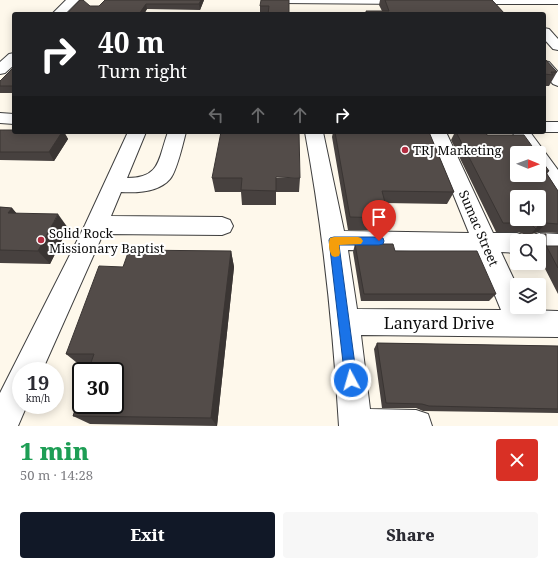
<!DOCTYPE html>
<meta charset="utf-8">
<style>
:root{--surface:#fff;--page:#f7f7f7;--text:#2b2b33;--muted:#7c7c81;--accent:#111827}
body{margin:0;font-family:"Noto Serif",serif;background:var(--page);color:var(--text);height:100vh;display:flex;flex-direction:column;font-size:15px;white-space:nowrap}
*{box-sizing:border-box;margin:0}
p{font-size:13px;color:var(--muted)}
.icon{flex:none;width:22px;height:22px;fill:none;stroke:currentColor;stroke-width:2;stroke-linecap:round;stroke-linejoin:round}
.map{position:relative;height:426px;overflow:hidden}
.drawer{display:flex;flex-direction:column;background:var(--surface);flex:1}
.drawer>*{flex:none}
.banner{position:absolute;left:12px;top:12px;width:534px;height:122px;border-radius:4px;box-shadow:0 2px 10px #0003;background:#202124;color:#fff;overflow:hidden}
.needle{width:26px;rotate:91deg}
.controls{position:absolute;left:510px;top:146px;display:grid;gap:8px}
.controls a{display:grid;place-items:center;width:36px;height:36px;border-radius:4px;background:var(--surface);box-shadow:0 2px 10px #0003;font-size:20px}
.speed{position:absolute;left:12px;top:362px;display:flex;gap:8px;font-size:20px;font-weight:700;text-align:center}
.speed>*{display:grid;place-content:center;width:52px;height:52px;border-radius:50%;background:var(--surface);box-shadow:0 2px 10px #0003;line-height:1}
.speed small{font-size:10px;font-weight:400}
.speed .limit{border:2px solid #111;border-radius:6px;background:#fff;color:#111}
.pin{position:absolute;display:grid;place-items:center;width:34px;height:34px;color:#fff;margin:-41px -17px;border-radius:50% 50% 50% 0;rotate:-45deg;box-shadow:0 0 4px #0007}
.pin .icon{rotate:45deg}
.me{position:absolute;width:44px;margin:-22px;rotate:354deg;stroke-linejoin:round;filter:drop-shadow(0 0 3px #0008)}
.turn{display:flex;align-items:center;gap:14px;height:84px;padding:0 20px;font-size:18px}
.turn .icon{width:52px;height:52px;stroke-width:2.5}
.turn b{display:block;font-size:28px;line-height:34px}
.lanes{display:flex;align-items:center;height:38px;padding:0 20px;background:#0003;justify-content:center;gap:20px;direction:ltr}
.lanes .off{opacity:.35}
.round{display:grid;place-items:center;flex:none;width:42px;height:42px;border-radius:4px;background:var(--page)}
.headline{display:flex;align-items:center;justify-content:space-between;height:68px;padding:0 20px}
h1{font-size:24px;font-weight:800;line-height:30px;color:#1e9e55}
.action{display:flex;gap:8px;margin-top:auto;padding:8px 20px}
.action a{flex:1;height:46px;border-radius:4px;background:var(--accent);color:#fff;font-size:16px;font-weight:800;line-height:46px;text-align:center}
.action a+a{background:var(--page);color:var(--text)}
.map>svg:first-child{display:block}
</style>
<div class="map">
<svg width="558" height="426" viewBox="0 0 558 426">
<rect width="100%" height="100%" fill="#fef8eb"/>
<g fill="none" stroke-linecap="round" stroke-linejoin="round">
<g stroke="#3f3f3f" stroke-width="2">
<g id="minor">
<path d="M66 0H79L65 14H52Z"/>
<path d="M275 0H415L416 1 410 4 281 3Z"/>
<path d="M457 0H558V4H462L458 3Z"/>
<path d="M544 28 549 29 558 39V50L553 49 544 39Z"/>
<path d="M14 53V65L5 73 0 74V62L9 54Z"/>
<path d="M544 61 549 62 558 72V86L553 84 544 74Z"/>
<path d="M0 113 14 114V124L0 123Z"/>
<path d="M544 122H558V132H542H544Z"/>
<path d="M128 132H146L127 178C161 178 158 159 168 132H186C183 143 177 171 170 179 159 192 137 193 121 192L111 216 222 217 230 220 233 226 230 232 222 235 103 234 42 371H21V405H27L18 426H0V393L85 225Z"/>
<path d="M305 132H323L344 231 469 233 428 132H446L493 233H517L525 236 528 241H517V253L501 252 517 286V307H527L528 310 558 311V337L361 335 370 409 416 410 428 414 432 426H339C333 327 323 229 305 132ZM348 250 477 252 501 310 357 309Z"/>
<path d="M512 132H530L558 170V192L551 190 539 172V153H526Z"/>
<path d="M539 233 558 234V254L539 253V241H528L531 236Z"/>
</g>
</g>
<use href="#minor" fill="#fff" fill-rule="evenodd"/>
</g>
<g fill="#47413f">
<path d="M204 0 200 10 147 9 144 14H67L90 6H99Z"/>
<path d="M289 0 268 13H260V6Z"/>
<path d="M380 0H492L505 14H365L366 11H382L379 5Z"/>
<path d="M544 58 557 72 549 86H546L545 88H544Z"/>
<path d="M14 67V93H0V81Z"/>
<path d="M0 130 14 132H64L68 139 54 161 0 160Z"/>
<path d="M333 132H429L454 192 447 204 385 203 389 218 385 230H348L332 137Z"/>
<path d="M455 132H486L487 135 539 157 549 171 547 174 558 191V233L538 232 531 234 528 238 526 235 518 232H496L451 140Z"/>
<path d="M212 178H300L299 192H276V205H242L241 192H215Z"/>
<path d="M0 207 12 208 16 213 68 228 50 264 0 263Z"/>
<path d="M540 234 546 246H558V294L539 257V241H533Z"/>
<path d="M355 244 395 251 496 294 489 301H361L353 252Z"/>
<path d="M231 251 234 267 217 426 90 424 73 416 90 366H81L66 354 123 267Z"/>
<path d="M377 343 558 346V413L423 411 416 408H382L374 349Z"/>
</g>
<g fill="#3a3533">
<path d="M201 0H204L200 10 199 4Z"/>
<path d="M146 4 147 9 144 14H139Z"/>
<path d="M62 132H64L68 139 54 161 49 152Z"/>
<path d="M12 208 24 222 8 213Z"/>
<path d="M58 214 68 228 50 264 38 251Z"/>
<path d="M546 223 538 232 531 234 538 226Z"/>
<path d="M231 251 234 267 217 426 211 418Z"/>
</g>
<g fill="#534c49" stroke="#3a3533" fill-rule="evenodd">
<path d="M80 0H83L90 6H99L105 0H201L199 4H146L139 14H67Z"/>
<path d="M261 0H289V14H268L269 6H260Z"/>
<path d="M385 0H492L505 14H367L366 11H389Z"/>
<path d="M544 58 557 72H551L553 75 544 74Z"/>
<path d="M14 67V86H0V81Z"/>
<path d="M0 130H14V132H62L49 152H0Z"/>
<path d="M221 132H299L300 178 276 177V191L241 190 242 178H212Z"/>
<path d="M335 132H429L454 192 382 191 389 218 350 217Z"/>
<path d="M456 132H486L487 135H524L537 153H517V175H539V157L549 171H545L558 191V224L546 223 538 226 536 229 533 226 525 223H503ZM517 197H539V219H517Z"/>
<path d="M0 207 12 208 8 213 58 214 38 251 0 250Z"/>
<path d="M540 234H546V246H558V268Z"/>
<path d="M355 244H393L395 251H477L496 294H364Z"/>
<path d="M129 250 231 251 211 418 73 416 81 393V405H115V371H88L94 354H66L99 266 123 267Z"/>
<path d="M377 343 558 346V409L429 406 422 404 386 403Z"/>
</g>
<path fill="#1a73e8" stroke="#114b97" d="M334 237H379L383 238 384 241 383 244 379 245H339L357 380 355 384 351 386 347 384 345 380 329 240 330 238Z"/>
<path fill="#f59e0b" d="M334 237H358L361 238 363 241 361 244 339 245 340 253 339 256 335 257 332 256C329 251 328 243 330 238Z"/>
<g fill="#b22d40" stroke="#fff" stroke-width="1.5">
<circle cx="405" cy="150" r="4"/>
<circle cx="41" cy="240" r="4"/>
</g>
<g text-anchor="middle" stroke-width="4" stroke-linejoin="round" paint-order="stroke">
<g font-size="13" fill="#0c0c0c" stroke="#fff" text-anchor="start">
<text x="413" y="155">TRJ Marketing</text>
<text x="49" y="238">Solid Rock<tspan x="49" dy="15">Missionary Baptist</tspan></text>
</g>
<g font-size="13" fill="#0c0c0c" stroke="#fff">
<text transform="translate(479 228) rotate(67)" y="5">Sumac Street</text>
</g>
<g font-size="16" fill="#0c0c0c" stroke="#fff">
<text x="439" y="329">Lanyard Drive</text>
</g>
</g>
</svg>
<div class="controls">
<a><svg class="needle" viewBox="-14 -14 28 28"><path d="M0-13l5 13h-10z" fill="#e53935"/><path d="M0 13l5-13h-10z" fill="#7c7c81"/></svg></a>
<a><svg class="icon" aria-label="sound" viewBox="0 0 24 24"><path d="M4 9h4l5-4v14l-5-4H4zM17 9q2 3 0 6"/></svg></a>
<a><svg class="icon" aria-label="search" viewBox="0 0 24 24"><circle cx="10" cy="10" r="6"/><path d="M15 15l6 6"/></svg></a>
<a><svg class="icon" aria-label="layers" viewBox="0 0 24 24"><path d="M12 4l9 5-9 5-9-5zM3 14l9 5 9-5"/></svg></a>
</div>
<div class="speed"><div>19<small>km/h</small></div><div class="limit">30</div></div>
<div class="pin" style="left:379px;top:241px;background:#d93025"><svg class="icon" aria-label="arrive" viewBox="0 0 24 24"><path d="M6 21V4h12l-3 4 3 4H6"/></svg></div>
<svg class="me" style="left:351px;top:380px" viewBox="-20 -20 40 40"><circle r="17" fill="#1a73e8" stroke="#fff" stroke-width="3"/><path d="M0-11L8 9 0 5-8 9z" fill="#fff"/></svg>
<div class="banner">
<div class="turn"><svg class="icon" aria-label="right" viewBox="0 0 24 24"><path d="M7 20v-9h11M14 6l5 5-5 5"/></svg><div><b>40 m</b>Turn right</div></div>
<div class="lanes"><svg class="icon off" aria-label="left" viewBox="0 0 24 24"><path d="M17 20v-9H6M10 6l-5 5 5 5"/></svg><svg class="icon off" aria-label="ahead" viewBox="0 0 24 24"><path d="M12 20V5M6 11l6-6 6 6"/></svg><svg class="icon off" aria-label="ahead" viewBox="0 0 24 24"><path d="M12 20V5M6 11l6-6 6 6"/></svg><svg class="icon" aria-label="right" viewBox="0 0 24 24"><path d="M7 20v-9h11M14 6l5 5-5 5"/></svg></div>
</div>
</div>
<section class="drawer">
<div class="headline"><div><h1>1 min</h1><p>50 m · 14:28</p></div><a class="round" style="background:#d93025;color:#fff"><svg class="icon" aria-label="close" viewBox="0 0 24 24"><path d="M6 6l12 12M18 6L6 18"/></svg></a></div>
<div class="action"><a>Exit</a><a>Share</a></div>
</section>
